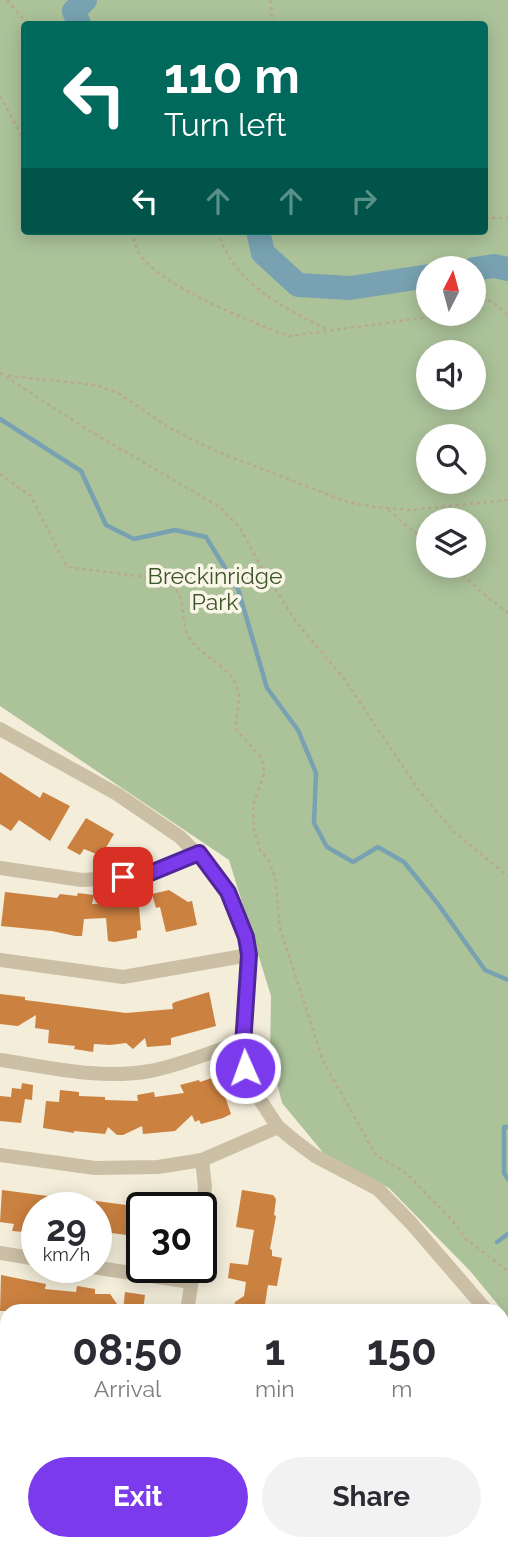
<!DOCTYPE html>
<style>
:root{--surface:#fff;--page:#f2f2f3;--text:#2b2b33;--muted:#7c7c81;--accent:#7c3aed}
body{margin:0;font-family:Raleway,sans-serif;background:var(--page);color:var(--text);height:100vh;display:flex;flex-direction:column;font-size:26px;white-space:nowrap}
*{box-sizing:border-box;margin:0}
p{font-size:23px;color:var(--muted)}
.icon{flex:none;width:38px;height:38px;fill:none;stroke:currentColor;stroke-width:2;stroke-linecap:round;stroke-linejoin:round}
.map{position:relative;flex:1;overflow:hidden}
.panel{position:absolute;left:0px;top:1304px;width:509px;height:247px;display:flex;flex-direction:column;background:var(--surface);border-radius:21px 21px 0 0;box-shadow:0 4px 18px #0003}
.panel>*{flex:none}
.hud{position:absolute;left:21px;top:21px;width:467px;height:214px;border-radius:7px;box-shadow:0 4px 18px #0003;background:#00695c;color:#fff;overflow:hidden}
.needle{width:46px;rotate:6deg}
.controls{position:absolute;left:416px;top:256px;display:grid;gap:14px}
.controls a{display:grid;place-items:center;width:70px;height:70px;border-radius:50%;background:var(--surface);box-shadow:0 4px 18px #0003;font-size:35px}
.speed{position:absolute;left:21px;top:1192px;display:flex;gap:14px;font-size:35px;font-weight:700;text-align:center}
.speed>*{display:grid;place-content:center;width:91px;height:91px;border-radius:50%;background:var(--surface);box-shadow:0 4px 18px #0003;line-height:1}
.speed small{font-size:18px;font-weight:400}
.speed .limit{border:4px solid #111;border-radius:10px;background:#fff;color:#111}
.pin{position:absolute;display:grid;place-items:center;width:60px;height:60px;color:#fff;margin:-30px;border-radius:14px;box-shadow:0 4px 10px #0006}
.me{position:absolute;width:77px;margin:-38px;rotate:358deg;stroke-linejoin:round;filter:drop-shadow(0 0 5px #0008)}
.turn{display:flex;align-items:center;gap:24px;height:147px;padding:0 28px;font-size:32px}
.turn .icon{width:91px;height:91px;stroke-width:2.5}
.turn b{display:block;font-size:49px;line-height:60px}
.lanes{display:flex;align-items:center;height:66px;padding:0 28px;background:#0003;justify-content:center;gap:35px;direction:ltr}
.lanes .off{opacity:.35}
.eta{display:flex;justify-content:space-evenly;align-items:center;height:119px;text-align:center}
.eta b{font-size:42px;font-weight:700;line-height:49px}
.button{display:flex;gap:14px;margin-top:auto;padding:14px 28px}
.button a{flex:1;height:80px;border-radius:42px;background:var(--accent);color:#fff;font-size:28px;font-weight:700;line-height:80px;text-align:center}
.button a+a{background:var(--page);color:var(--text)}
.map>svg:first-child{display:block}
</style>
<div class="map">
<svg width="508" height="1549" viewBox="0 0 508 1549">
<rect width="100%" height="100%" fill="#f3edda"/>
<path fill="#acc39a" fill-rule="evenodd" d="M0 0H508V1317L471 1272 389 1188 326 1156 282 1103 270 1055 271 996 229 860 0 706ZM24 24H485V231H24ZM429 268H474V313H429ZM429 352H474V397H429ZM429 436H474V481H429ZM429 520H474V565H429Z"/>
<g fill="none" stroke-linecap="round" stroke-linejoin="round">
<g stroke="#78a2b1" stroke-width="4.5">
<path d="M0 419 81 471 106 525 134 539 175 530 206 537 238 589 267 688 298 730 316 773 314 823 327 847 353 862 378 847 404 862 438 904 485 970 508 980"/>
<path d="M508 1127H504V1173L508 1179"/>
<path d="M497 1242 508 1234"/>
</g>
<g stroke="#78a2b1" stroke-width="24">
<path d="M79 24 74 11 85 0"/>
<path d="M258 231 263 253 298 285 350 288 429 276"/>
<path d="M474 269 494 266 508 269"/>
</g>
</g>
<g fill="#cb8140">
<path d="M0 772 40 798 43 792 70 806 50 841 19 820 11 831 0 824Z"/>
<path d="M86 818 114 834 101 856 84 849 80 855 67 848Z"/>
<path d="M169 890 188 902 192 901 197 925 166 932 160 907 156 908 152 894Z"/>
<path d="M5 892 57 898 60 894 77 896 78 893 94 895 92 904 119 903V905L135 903 139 906 141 930 137 931V938L114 942 108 941 106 918 84 919 82 936H75L52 931 1 926Z"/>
<path d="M209 992 216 1026 171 1038V1045L147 1047 145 1038 133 1049 126 1043 110 1045 94 1044 93 1052 74 1049 75 1046 48 1043 49 1030 35 1028 36 1015 18 1026 0 1024V994L25 997V1000L126 1013 173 1009 172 1004 175 1002Z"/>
<path d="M218 1076 231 1114 223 1118 201 1124 199 1120 195 1122 192 1115 175 1131 143 1134 142 1126 123 1135H117L108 1127 105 1134 74 1131V1133L43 1128 46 1101 59 1102 60 1090 79 1092V1096L105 1097V1100L138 1101 137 1095 154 1092 155 1097 184 1093 180 1085 199 1080 200 1082Z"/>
<path d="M22 1083 33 1085 32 1100 25 1099 21 1123 0 1121V1096L11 1097 12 1088 21 1089Z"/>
<path d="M2 1190 86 1201 85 1208H37V1233L12 1231 14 1224 0 1222Z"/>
<path d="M242 1190 273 1195 276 1199 274 1215 276 1216 270 1249 272 1250V1256L282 1258 277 1286 268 1285 264 1311H233L235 1302 244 1296 246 1282 228 1278 230 1263 248 1265 254 1230 236 1227Z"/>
<path d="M96 1201 142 1207V1237L96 1231Z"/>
<path d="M1 1275 46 1284 45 1289 76 1292 77 1286 95 1289V1294H110L122 1311H0Z"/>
<path d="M125 1292 145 1295 143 1311H123Z"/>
</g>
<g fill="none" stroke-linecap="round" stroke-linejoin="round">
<g stroke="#b7aa90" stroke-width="2.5" stroke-dasharray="3.5 3.5" stroke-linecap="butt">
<path d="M7 0 28 24"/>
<path d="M270 0 273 24"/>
<path d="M0 96 24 140"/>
<path d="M485 218H508"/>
<path d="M132 231C134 238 135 246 138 252 161 287 241 316 279 333L290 336 422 318 436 313"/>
<path d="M218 231C232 282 282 307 326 329"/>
<path d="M474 300 491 301 508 315"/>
<path d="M0 373 88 430 220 507 240 528 260 565 297 623 344 679 420 792 454 832 508 876"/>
<path d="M8 376 96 385 120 394 168 427 213 450 347 502 375 507 410 510 508 500"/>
<path d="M0 474 31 496 67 567 160 579C193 592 176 616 190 639 203 658 233 667 238 691 241 702 235 717 236 729L263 760 264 774 253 805 254 830 260 850 269 861 275 877 280 928 323 1061 376 1155 406 1173 453 1221 466 1239 508 1271"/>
<path d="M388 510 429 544"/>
<path d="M453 565 480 591 508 613"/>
</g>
<g stroke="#cbbfa6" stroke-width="14">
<path d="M0 729 117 794 180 837 213 870 228 892 246 937 249 955 243 1045 245 1068 256 1094 278 1127 295 1141 315 1156 378 1189 411 1223 487 1311"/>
<path d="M0 868 82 880 143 876 199 853"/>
<path d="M0 960 123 977 249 955"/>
<path d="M0 1060C49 1067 100 1080 150 1071 182 1065 212 1051 243 1042"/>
<path d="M0 1155 95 1168 158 1167 202 1160 278 1127"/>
<path d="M201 1219 205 1187 202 1160"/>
<path d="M0 1253 37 1259"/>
<path d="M92 1267 191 1282"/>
<path d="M187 1311 194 1267"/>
<path d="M502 1328 508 1335"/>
<path d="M0 1348 7 1349"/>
<path d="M502 1422 508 1416"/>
<path d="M0 1449 7 1450"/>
<path d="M494 1544 497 1549"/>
<path d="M47 1549V1544"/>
<path d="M273 1549 274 1544"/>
</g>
</g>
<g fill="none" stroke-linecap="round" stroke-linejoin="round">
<g stroke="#51269a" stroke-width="18">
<path id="route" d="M123 877 143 876 199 853 228 892 246 937 249 955 243 1045 245 1068"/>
</g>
<use href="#route" stroke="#7c3aed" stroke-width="12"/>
</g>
<g text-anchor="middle" stroke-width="7" stroke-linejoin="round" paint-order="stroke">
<g font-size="23" fill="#3c562a" stroke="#faf6e7">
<text x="215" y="584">Breckinridge<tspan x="215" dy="26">Park</tspan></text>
</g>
</g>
</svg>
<div class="controls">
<a><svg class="needle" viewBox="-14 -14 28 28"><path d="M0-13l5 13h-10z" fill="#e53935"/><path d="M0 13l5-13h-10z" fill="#7c7c81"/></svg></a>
<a><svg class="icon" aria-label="sound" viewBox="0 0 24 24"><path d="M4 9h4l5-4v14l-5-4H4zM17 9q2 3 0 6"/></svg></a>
<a><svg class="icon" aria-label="search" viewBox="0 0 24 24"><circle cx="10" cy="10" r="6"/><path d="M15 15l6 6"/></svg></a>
<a><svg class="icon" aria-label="layers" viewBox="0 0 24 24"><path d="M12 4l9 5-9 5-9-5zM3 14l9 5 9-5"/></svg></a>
</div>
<div class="speed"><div>29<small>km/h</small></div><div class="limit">30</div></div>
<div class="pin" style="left:123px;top:877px;background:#d93025"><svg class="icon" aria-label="arrive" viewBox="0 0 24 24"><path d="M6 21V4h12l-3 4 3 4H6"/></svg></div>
<svg class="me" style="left:245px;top:1068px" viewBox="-20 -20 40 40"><circle r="17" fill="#7c3aed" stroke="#fff" stroke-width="3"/><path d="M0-11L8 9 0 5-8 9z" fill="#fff"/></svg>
<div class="hud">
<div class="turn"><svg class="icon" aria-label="left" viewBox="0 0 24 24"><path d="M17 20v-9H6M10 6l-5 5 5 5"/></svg><div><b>110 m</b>Turn left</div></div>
<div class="lanes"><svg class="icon" aria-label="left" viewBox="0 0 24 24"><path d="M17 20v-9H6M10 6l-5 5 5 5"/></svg><svg class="icon off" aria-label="ahead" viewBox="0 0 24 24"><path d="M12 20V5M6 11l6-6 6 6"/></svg><svg class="icon off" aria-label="ahead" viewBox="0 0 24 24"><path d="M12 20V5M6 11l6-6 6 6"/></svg><svg class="icon off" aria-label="right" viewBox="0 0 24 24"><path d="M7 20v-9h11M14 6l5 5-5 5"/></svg></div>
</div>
<section class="panel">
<div class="eta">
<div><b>08:50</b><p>Arrival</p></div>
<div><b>1</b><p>min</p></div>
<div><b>150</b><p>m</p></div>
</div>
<div class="button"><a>Exit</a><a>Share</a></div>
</section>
</div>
